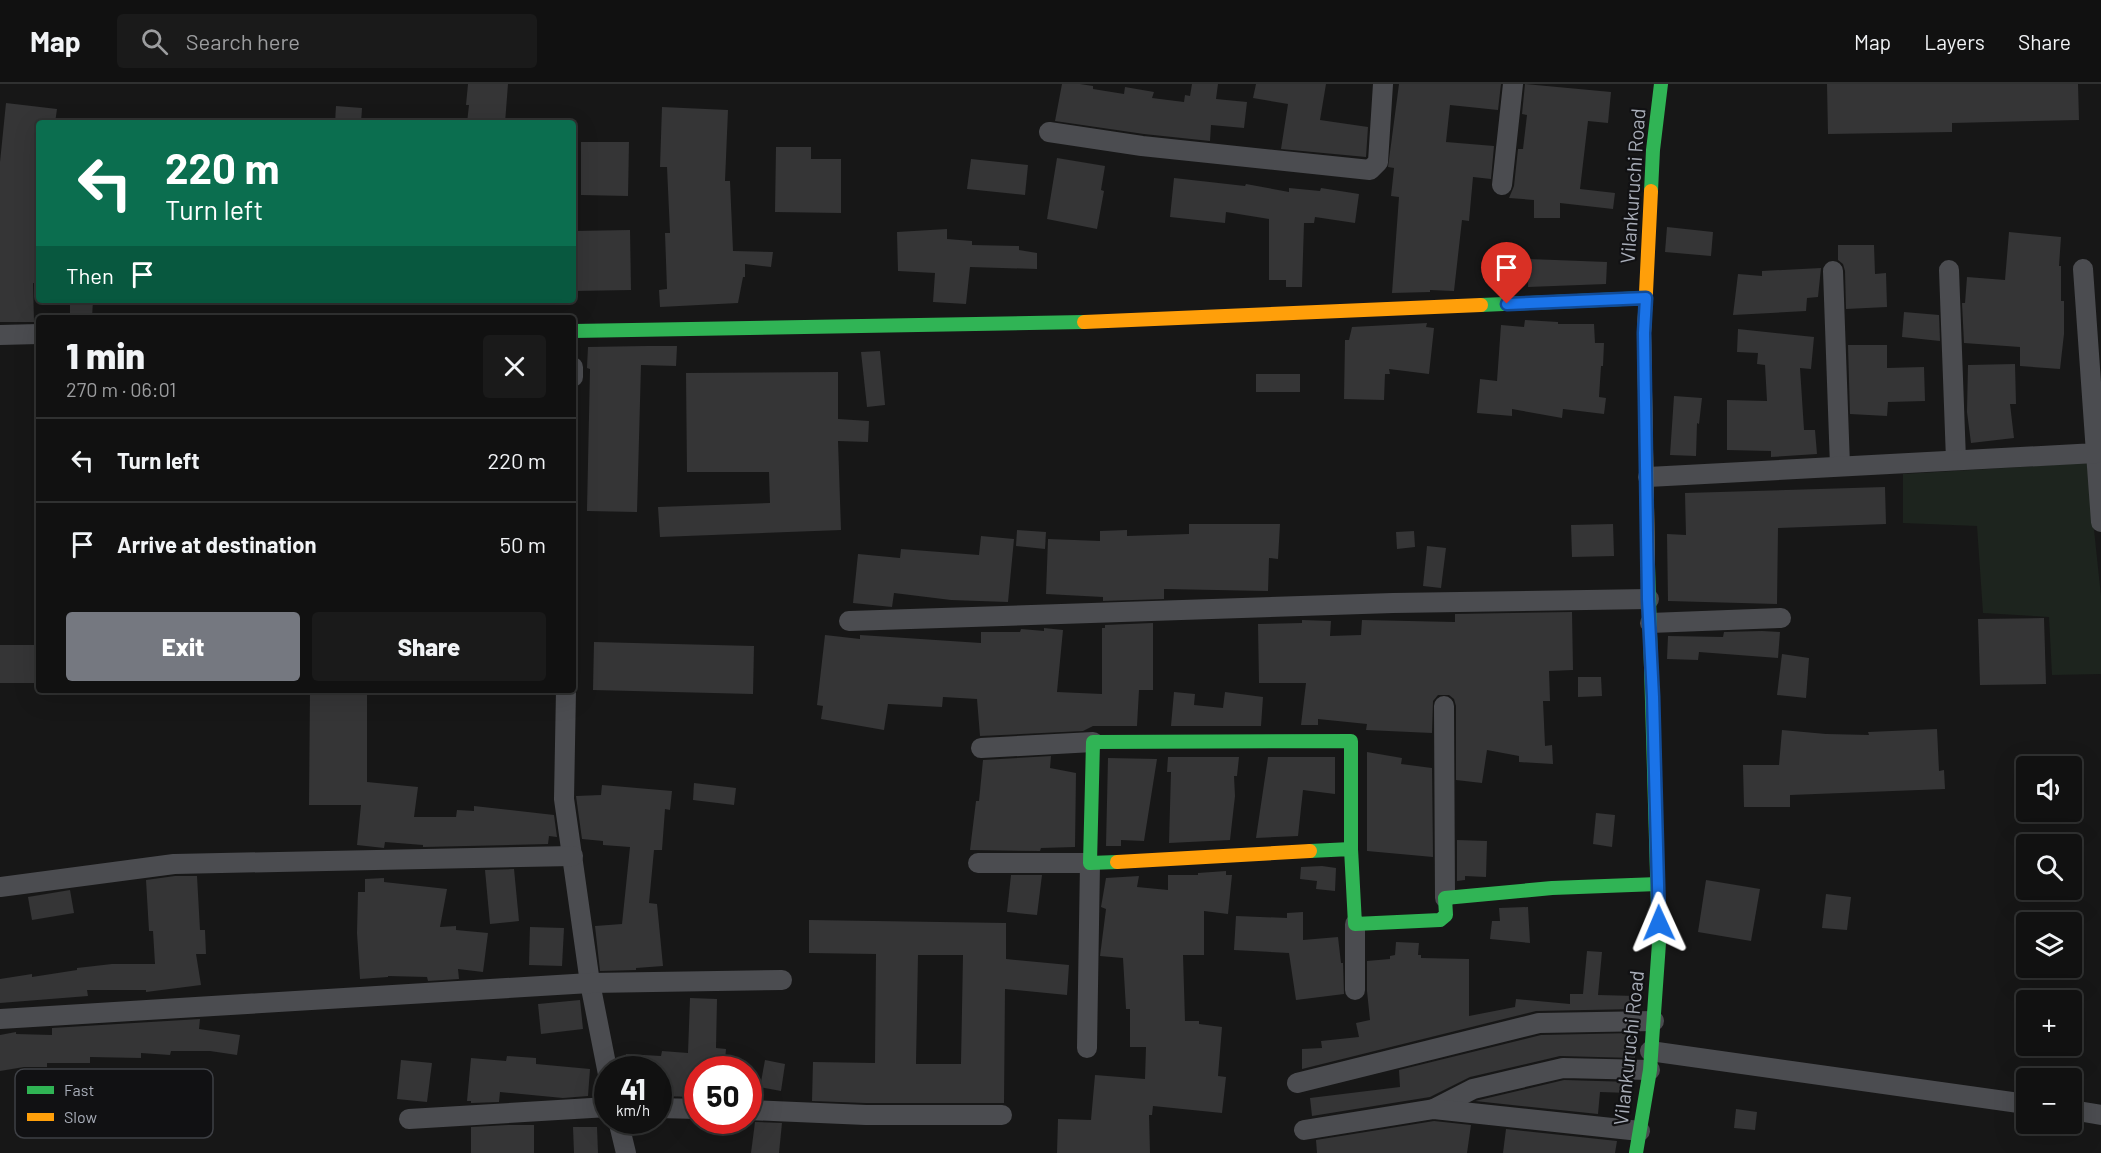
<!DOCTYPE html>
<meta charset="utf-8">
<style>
:root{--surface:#111;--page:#1a1a1a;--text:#f1f3f6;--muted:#9c9d9f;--line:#303131;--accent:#757880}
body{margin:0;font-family:Barlow,sans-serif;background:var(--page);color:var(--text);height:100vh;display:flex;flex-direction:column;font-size:22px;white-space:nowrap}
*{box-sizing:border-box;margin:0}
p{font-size:20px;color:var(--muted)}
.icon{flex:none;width:33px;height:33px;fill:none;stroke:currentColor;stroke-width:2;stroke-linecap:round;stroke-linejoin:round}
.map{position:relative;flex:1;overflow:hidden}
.sheet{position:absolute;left:36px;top:231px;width:540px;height:378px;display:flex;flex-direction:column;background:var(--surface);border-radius:6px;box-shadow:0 6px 24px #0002,0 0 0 2px var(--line)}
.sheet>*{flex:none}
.hud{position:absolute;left:36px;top:36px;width:540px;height:183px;border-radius:6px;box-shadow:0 6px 24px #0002,0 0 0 2px var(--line);background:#0b6e4f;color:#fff;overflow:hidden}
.buttons{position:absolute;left:2016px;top:672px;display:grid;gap:12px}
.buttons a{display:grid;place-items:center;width:66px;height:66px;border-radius:6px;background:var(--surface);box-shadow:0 6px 24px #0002,0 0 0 2px var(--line);font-size:30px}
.speed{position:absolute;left:594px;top:972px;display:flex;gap:12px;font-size:30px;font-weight:700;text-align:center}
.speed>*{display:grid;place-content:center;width:78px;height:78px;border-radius:50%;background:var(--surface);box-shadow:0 6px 24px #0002,0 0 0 2px var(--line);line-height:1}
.speed small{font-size:15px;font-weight:400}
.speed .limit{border:9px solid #d22;background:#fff;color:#111}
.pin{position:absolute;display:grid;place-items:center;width:51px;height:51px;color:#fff;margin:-62px -26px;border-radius:50% 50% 50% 0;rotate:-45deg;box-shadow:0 0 6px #0007}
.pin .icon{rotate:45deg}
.me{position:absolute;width:66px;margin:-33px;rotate:359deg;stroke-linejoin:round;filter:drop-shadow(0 0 4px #0008)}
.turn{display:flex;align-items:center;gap:21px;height:126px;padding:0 30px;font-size:27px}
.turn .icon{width:78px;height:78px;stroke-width:2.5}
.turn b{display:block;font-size:42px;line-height:51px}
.then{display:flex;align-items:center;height:57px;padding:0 30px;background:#0003;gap:12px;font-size:22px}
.round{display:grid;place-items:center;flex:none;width:63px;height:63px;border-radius:6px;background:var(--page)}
.overview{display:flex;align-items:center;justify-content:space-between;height:102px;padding:0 30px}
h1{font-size:36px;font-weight:800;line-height:45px}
.button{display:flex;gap:12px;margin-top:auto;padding:12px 30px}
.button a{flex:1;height:69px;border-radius:6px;background:var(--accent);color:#fff;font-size:24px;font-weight:800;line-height:69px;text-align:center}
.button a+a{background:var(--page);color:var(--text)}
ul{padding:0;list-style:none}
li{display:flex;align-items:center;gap:18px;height:84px;padding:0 30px;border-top:2px solid var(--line)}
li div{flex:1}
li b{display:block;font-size:22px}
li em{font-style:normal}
header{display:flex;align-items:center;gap:36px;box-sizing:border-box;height:84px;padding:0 30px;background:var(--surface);border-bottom:2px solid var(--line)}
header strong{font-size:28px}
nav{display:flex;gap:33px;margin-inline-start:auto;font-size:21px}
.search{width:420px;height:54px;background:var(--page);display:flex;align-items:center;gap:15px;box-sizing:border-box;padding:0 21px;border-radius:6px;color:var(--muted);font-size:22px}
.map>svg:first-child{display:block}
</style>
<header>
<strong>Map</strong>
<div class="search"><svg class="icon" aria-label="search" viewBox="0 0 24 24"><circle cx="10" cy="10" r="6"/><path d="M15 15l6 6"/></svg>Search here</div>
<nav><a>Map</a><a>Layers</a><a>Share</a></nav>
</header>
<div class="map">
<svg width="2101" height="1069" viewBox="0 0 2101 1069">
<rect width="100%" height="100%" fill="#171717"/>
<path fill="#1d241e" d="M2087 379 2101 512V590L2052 591 2049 533 1983 529 1977 442 1903 439V390Z"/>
<g fill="#353536" fill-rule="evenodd">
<path d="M468 0H508L505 39H467L469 21H466Z"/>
<path d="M1062 0H1080L1093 2V5L1124 10 1125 3 1154 8 1152 14 1184 18 1185 11 1190 12 1192 0H1218L1216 15 1247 18 1244 44 1211 41 1210 57 1144 50 1055 37Z"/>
<path d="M1256 0H1326L1320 36 1368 43 1366 73 1281 65 1288 20 1253 14Z"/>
<path d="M1399 0H1501L1498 26 1450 21 1446 58 1494 62 1491 95 1473 93 1469 137 1462 136 1454 207 1430 206V208L1392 209 1399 113 1391 112 1394 84 1388 83Z"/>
<path d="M1525 0 1611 8 1608 39 1588 37 1580 105 1615 109 1613 125 1560 119V134H1534V116L1509 114 1514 102 1518 65H1523L1527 31 1522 30Z"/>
<path d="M1827 0H2078L2079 36 1952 39V48L1828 50Z"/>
<path d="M6 19 57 25 55 39H39V200L33 199 34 238H0V78Z"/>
<path d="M336 22 362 24 361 39H335Z"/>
<path d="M662 23 728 26 725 97H730L733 167 773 168 771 183 745 180V193H743L738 219 660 223 659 206 667 205 665 149H670L667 83H660Z"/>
<path d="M581 58H629L628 112 581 111Z"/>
<path d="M776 63H811V75H841V129L775 128Z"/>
<path d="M1057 74 1105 82 1101 106 1104 107 1097 145 1047 135Z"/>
<path d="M971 75 1028 81 1025 111 967 105Z"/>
<path d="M1174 94 1245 102 1246 100 1289 108V104L1320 107 1321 104 1359 110 1355 139 1315 133 1314 139H1304L1302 203H1286V196H1269V135L1226 128 1225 139 1170 133Z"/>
<path d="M1667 143 1713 148 1711 172 1665 168Z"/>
<path d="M947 145V155L972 157V161L1019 162V166L1037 169V185L970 183 966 220 933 218 935 189 898 187 897 148Z"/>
<path d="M630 146 631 206 573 207V147Z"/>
<path d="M2009 148 2061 153 2059 182H2061V217H2064V250L2060 285 2020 282V263L1964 259 1962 219H1965L1967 193 2005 196Z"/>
<path d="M1838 161H1874L1875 190 1886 189 1887 223 1846 225 1845 187 1843 180 1838 176Z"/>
<path d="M1529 175 1607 178 1606 200 1528 203Z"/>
<path d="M1821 184 1818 213 1807 214 1806 227 1733 231 1738 190 1762 192V187Z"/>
<path d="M70 216H93L92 234H70Z"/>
<path d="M1904 228 1939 231 1940 257 1902 253Z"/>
<path d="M1525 236 1558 238V240H1594L1595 259H1604L1603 282H1601L1599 313 1606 314 1604 330 1563 325 1562 334 1512 325V332L1477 329 1480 295 1497 297 1501 241 1524 243Z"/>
<path d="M1427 239 1426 243 1434 244 1429 290 1389 285 1390 290H1385L1384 316 1344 315 1345 256H1349L1352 243Z"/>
<path d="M1738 245 1814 253 1811 285 1800 284 1804 346H1815L1817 370 1771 373V367L1727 366V316L1767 317 1765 281 1757 280 1758 269 1737 268Z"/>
<path d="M1848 261H1887V284L1924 283 1925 317 1888 318 1887 332 1850 330Z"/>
<path d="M647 262H677L676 282 641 281 637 428 587 427 590 285 587 284 588 263Z"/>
<path d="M880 267 885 321 867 323 861 268Z"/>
<path d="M2015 280 2016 320H2010L2014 354 1971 359 1967 328 1968 281Z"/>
<path d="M838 288V335L869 337 868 358 838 357 841 446 660 453 658 423 770 419 769 388H687L686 289Z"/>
<rect x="1256" y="290" width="44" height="18"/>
<path d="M1674 312 1702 314 1699 340 1697 339 1696 372 1670 371Z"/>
<path d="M1885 403 1886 440 1778 444 1777 520 1668 517 1667 450 1686 451 1685 409Z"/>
<path d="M1189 440H1280L1278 475 1269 474 1268 507 1164 505V515L1103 517V513L1046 510 1048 455 1100 457V447L1127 446V452L1189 450Z"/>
<path d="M1613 440 1614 472 1572 473 1571 441Z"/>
<path d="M1017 446 1046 448 1045 465 1016 462Z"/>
<path d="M1414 447 1415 463 1397 465 1396 448Z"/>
<path d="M981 452 1014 455 1008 518 951 516 894 509 892 523 853 519 858 470 900 474 901 465 979 471Z"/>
<path d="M1427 462 1446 464 1441 504 1423 502Z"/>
<path d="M1572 528 1573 586 1549 587 1550 617H1543L1545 662 1552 661 1553 680 1519 678V672L1487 666 1482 699 1456 696V622L1454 615 1449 611H1438L1433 617 1432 649 1366 646 1367 640 1318 635V641H1301L1306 599H1259L1258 540 1302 539V536L1331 537 1330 552 1361 551 1362 536 1455 538V530Z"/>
<path d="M2044 534 2046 600 1980 601 1978 535Z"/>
<path d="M1153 539V606H1139L1137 642H1093L1083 647 980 652 977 615 943 613 942 623 888 620 884 646 821 635 823 622 817 621 825 551 860 555V551L981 559V548H1020L1021 545 1044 547V544L1063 546 1057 608 1102 610V544H1105V541Z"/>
<path d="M1762 547 1780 548 1778 574 1699 568 1698 576 1667 575 1668 552 1723 553 1724 548Z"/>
<path d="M594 558 754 562 753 610 593 606Z"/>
<rect x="0" y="561" width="39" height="38"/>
<path d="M1782 570 1809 574 1806 614 1777 611Z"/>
<path d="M1578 593H1601L1602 612 1578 613Z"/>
<path d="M310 606H367V698L418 703 414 733H456L457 726 474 727V722L554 731 557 753 549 752 548 760 423 763V761L385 758 384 764 357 761 361 721H309Z"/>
<path d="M1174 608 1195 610 1194 621 1223 624 1225 608 1263 613 1261 642H1171Z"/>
<path d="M1937 645 1939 687 1944 686 1945 705 1790 711V723H1744L1743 681H1779L1782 646 1826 650 1869 651 1868 648Z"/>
<path d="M1367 668 1402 674 1401 680 1432 684 1433 773 1367 767Z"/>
<path d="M1051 672 1050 684 1076 689 1075 763 1041 764 1040 767 970 766 976 717H979L983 676Z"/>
<path d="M1168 673H1239L1237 692H1234L1235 712 1230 756 1169 759 1171 688H1167Z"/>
<path d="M1268 673H1335V710L1303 706 1298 752 1256 754Z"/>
<path d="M1108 674 1157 675 1144 757 1121 756V762H1106Z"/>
<path d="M694 699 736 704 734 721 693 716Z"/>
<path d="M602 701 672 707 670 726 665 725 662 766H654L649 819 657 820 663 882 636 884V886L600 887 595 842 622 840 630 763 603 761V757L582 755 576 712 601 711Z"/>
<path d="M1596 729 1615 731 1612 763 1593 760Z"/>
<path d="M1457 756 1487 757 1486 793 1465 792V796L1457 797Z"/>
<path d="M1322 782 1336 784 1335 807 1316 805 1317 797 1300 795 1301 783Z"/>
<path d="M514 785 519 837 490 840 485 786Z"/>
<path d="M1226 787V791H1232L1228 830 1204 827V871H1183L1185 937H1199V940L1222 943 1218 992 1226 993 1222 1029 1153 1022 1152 1031H1149L1150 1069H1057L1058 1035 1091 1036 1095 991 1145 995 1146 963H1130V925H1126L1123 874 1100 872 1106 825 1101 823 1106 794 1139 792 1137 803 1168 806V791H1198V789Z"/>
<path d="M1011 791H1042L1037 831 1007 828Z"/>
<path d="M175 792H197L200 846H205L206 870H196L201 901 146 908V906H87L88 912 0 919V895L32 890V893L77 886V884L112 880H155L153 847H149L146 796Z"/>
<path d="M384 794V798L447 805 440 843 456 842V846L488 849 483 888 458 885 459 895 428 897 427 893 388 892V893L360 895 357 849 358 808H365V795Z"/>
<path d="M1706 796 1760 805 1751 857 1698 848Z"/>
<path d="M70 806 74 829 32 836 28 813Z"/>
<path d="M1826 810 1851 813 1847 846 1822 844Z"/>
<path d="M1528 823 1530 859 1490 855 1492 837H1500L1499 824Z"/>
<path d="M1303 828V856L1338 853 1341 879H1343L1344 910 1296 916 1289 869 1234 866 1236 832 1287 834V829Z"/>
<path d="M809 836 1006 839V875L1069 881 1067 911 1005 905 1004 1019H866L812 1017 813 978 875 979 876 870 809 869ZM918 871H963L961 980H916Z"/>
<path d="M530 843 564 844 562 882 529 881Z"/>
<path d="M1396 858 1419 859 1418 871H1421V874L1469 875V932L1515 923 1516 915 1570 920V910H1583L1587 867 1602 868 1598 911 1636 912V925L1536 927 1302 985V965L1322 964 1321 957 1359 953 1356 939 1370 936 1367 907V877L1390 875V872L1395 871Z"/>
<path d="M690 914 717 915 716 964 726 965 724 986H698V1013L658 1012V986H625L626 970 661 972 662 967 688 969Z"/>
<path d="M580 916 583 945 541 950 538 920Z"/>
<path d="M200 935 199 945 240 951 237 971 210 967H171L170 971 141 969V974L90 973V979H47V983H24L0 987V951L16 948V950L52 951V944Z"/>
<path d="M1636 949 1635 974 1560 972 1470 993 1430 1013 1312 1032 1310 1014 1400 1003 1399 986 1541 951Z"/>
<path d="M507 972 536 974V980L590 985 588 1012 563 1014 500 1008 499 1018 471 1019V1017H467L471 974 506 977Z"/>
<path d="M401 976 432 979 427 1018 397 1015Z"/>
<path d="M765 976 785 980 781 1007 760 1003Z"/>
<path d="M1564 996 1632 998 1630 1009 1600 1008 1598 1030 1475 1017Z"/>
<path d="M1736 1025 1757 1028 1755 1046 1734 1044Z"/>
<path d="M1434 1037 1471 1041 1467 1069H1317L1316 1056Z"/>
<path d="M755 1038 782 1039 779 1069H751Z"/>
<path d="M508 1041H534V1069H471V1043Z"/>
<path d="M573 1043H597L598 1069H574Z"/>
<path d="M1506 1045 1617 1057 1615 1069H1503Z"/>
</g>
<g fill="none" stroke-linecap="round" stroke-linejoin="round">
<g stroke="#4b4c50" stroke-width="20">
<path d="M1049 48 1142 62 1370 86 1378 78 1383 0"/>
<path d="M1502 101 1513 0"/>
<path d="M1949 186 1956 376"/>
<path d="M1833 187 1840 382"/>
<path d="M0 251 39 250"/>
<path d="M573 293V283"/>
<path d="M2096 369 2101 438"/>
<path d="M1648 393 2096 369 2083 185"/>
<path d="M849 537 1393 519 1649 515"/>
<path d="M1650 539 1781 534"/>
<path d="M566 606 564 715 590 899 608 990"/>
<path d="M1444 622 1445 814"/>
<path d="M981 664 1093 658"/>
<path d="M978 779H1090L1087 964"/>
<path d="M0 803 174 780 573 772"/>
<path d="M1355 840V906"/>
<path d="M0 935 590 899 782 896"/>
<path d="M1650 967 2026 1020"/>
<path d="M1297 999 1539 939 1654 937"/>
<path d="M658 1024 698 1025"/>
<path d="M1434 1025 1473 1005 1563 984 1650 986"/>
<path d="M748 1026 866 1031H1002"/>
<path d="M2072 1026 2101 1031"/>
<path d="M409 1035 608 1023"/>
<path d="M618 1036 626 1069"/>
<path d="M1304 1046 1434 1025 1640 1047"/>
</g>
<g stroke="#30b455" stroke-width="14">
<path d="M1651 107 1653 66 1661 0"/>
<path d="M1481 221 1646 214"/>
<path d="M573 247 1084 238"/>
<path d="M1310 767 1351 765 1355 840 1440 836 1446 831 1445 814 1552 804 1658 800"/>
<path d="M1117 778 1090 779 1093 658 1351 657V765"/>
<path d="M1636 1069 1650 986 1659 859 1648 480"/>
</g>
<g stroke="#ff9f0a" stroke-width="14">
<path d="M1084 238 1481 221"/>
<path d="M1648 480 1644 249 1651 107"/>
<path d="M1117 778 1310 767"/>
</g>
</g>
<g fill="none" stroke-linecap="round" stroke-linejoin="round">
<g stroke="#114b97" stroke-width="15">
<path id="route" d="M1507 220 1646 214 1644 249 1648 515 1653 613 1659 839"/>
</g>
<use href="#route" stroke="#1a73e8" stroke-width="10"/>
</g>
<g text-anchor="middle" stroke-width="4.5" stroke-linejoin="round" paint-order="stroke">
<g font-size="20" fill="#a8adb8" stroke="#111113">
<text transform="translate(1633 102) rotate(-86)" y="7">Vilankuruchi Road</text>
<text transform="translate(1629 964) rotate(-84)" y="7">Vilankuruchi Road</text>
</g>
</g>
<rect x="15" y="985" width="198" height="69" rx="9" fill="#111113" stroke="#3e4045" stroke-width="1.5"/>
<rect x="27" y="1002" width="27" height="8" fill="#30b455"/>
<rect x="27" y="1029" width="27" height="8" fill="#ff9f0a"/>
<g font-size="16" fill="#a8adb8">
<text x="64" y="1012">Fast</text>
<text x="64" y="1039">Slow</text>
</g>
</svg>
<div class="buttons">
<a><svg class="icon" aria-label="sound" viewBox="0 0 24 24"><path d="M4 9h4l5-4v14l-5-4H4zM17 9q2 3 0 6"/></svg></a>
<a><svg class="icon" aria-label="search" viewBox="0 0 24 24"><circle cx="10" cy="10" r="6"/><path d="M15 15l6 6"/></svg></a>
<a><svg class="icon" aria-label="layers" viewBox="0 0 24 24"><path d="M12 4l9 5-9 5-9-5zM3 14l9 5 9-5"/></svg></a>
<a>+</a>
<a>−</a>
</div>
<div class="speed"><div>41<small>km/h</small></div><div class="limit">50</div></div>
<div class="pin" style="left:1507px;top:220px;background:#d93025"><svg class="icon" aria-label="arrive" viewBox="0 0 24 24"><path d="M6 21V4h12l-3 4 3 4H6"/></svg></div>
<svg class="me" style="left:1659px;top:839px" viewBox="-20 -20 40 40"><path d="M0-17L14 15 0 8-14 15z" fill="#1a73e8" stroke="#fff" stroke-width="4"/></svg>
<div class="hud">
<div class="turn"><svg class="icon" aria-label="left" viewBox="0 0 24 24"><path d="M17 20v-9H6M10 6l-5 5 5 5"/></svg><div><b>220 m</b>Turn left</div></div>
<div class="then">Then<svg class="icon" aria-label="arrive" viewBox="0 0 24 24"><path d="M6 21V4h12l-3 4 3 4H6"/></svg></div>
</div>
<section class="sheet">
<div class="overview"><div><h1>1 min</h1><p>270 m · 06:01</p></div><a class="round"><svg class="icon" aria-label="close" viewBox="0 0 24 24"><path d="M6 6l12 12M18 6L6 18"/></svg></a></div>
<ul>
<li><svg class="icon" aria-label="left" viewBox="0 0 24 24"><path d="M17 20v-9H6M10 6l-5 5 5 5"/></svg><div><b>Turn left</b></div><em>220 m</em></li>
<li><svg class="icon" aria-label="arrive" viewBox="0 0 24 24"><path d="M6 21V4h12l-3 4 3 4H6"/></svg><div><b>Arrive at destination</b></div><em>50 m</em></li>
</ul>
<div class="button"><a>Exit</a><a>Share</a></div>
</section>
</div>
